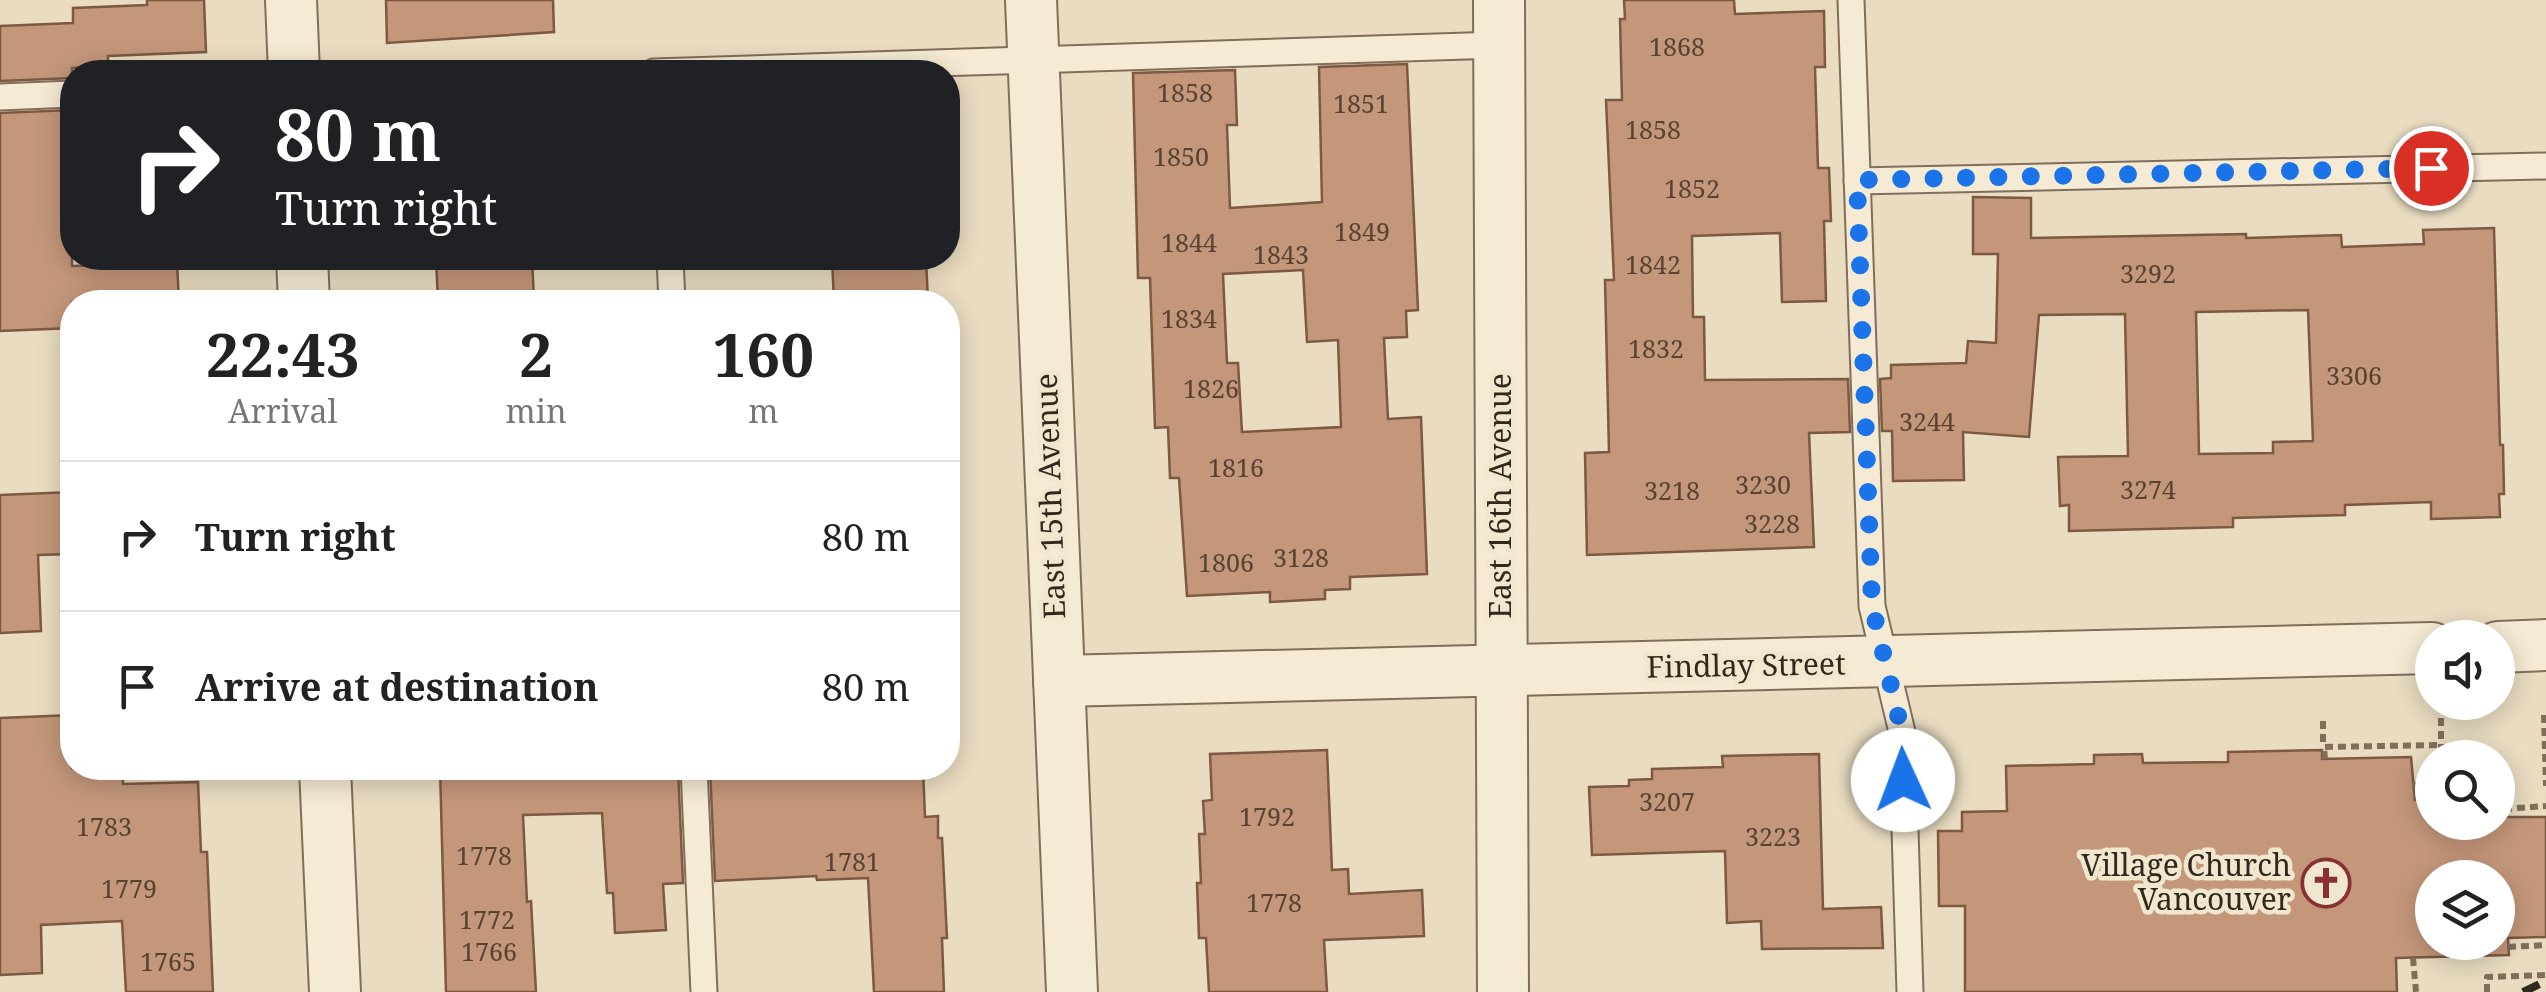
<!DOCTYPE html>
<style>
:root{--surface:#fff;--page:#f6f6f6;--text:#222;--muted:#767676;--line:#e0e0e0}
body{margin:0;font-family:"Noto Serif",serif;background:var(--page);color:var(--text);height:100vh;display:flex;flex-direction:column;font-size:38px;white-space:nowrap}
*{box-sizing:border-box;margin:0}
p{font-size:32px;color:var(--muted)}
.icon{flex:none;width:55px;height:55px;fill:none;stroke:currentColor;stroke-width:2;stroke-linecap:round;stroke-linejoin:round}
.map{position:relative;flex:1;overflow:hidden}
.panel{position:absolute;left:60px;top:290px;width:900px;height:490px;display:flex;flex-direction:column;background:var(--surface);border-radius:40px;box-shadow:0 5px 25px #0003}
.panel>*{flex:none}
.guide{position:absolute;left:60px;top:60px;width:900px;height:210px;border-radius:40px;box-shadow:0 5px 25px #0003;background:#202124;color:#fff;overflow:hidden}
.tools{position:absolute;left:2415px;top:620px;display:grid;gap:20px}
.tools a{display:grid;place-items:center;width:100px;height:100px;border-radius:50%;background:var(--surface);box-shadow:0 5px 25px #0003;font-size:50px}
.pin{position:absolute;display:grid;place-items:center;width:85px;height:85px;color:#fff;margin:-42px;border:5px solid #fff;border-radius:50%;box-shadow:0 2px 10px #0007}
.me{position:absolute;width:110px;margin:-55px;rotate:358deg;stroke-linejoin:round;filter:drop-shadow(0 0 8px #0008)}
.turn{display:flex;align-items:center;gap:35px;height:210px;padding:0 50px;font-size:45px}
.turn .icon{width:130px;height:130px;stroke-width:2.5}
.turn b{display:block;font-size:70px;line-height:85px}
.eta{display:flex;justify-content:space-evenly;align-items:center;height:170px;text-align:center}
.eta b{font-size:60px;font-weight:700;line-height:70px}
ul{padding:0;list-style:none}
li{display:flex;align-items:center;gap:30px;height:150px;padding:0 50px;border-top:2px solid var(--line)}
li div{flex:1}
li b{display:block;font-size:38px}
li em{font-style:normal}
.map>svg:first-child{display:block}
</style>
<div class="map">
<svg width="2546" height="992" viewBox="0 0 2546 992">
<rect width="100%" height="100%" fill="#e9dcc1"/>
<g fill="#c4977a" stroke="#7d5942" stroke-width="2.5" fill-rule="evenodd">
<path d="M147 0H204L206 52 108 56V66L72 68V78L0 81V26L73 23V8L147 5Z"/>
<path d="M386 0H553L554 32 387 43Z"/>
<path d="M1624 0H1734L1735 14 1824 11 1825 67H1815L1818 168H1829L1831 221H1824L1826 301 1782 302 1780 233 1692 236 1693 317H1704L1705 380 1848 379 1850 432 1809 433 1814 547 1587 555 1585 453 1609 452 1605 280H1614L1606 100H1622L1620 19H1625Z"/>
<path d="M1407 64 1418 310 1406 311 1407 337 1384 338 1388 419 1421 417 1427 574 1350 577V589L1325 590V599L1270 602V592L1187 596 1179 478H1170L1168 427 1155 428 1150 278H1138L1133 73 1235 70 1237 125H1227L1230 208 1322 202 1319 67ZM1303 270 1307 342 1338 340 1341 427 1242 432 1238 363H1227L1223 274Z"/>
<path d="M72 110V266L177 262 179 302H72V328L0 331V113Z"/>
<path d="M1973 197 2031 198V238L2246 234V238L2341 235 2342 247 2424 244 2423 230 2494 228 2500 445H2503L2504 494H2499L2500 517 2431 519V502L2345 505V515L2233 518V527L2069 531V505L2060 506 2058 457 2128 456 2125 314 2039 315 2029 437 1963 432 1964 480 1893 481 1892 431H1882L1880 379 1891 378V365L1966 363 1968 341 1996 343 1998 254H1973ZM2308 310 2313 441 2273 442V453L2199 454 2196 312Z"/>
<path d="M436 258H532L534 299 438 302Z"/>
<path d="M832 258H926L928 302H834Z"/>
<path d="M72 492V554L38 555 41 631 0 633V495Z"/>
<path d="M72 715V768H123V784L198 782 201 852H207L213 992H126L122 921 41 925 42 973 0 975V718Z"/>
<path d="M1327 750 1332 870 1348 869 1349 894 1422 890 1424 936 1324 940 1327 992H1209L1206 938H1199L1197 883H1201L1199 834H1205L1203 801 1212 800 1210 754Z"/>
<path d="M2322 750V759L2411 757 2415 800H2432V822H2498V798H2504L2505 817H2546V937L2508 938 2509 955 2396 958 2397 992H1965V906H1939L1938 831H1962V812L2007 811 2006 766 2094 764V755L2142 754 2143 763 2228 762V752ZM2432 878H2498V942H2432Z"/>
<path d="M1819 754 1823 909 1881 907 1883 948 1762 949 1761 921 1727 923 1725 851 1592 855 1589 787 1629 786V780L1652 779V769L1723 767 1722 756Z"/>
<path d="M440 768H678L683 883 663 884 666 930 615 933 613 893H607L602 813 523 815 527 902 531 901 536 992H446Z"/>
<path d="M710 768H923L925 817 938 816V838H942L947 938H942L944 992H874L868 878 817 880 816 876 715 881Z"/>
</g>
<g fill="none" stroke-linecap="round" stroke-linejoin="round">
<g stroke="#806e5a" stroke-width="29">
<g id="service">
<path d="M1851 0 1872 606 1902 732 1910 992"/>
<path d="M654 72 1499 45"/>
<path d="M0 97 72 94"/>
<path d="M1857 181 2546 166"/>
<path d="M670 258 672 302"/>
<path d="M694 768 704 992"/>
</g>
</g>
<g stroke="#806e5a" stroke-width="54">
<g id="minor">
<path d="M291 0 294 72"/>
<path d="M1031 0 1072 992"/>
<path d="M1499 0 1503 992"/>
<path d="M302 258 304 302"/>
<path d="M2498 647 2546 645"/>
<path d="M1059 681 2432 648"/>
<path d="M325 768 335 992"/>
</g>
</g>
<g stroke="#806e5a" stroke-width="6" stroke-dasharray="8 5" stroke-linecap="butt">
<path d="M2544 715 2546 786"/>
<path d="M2441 718V758"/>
<path d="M2323 721V747"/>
<path d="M2325 759 2324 747 2441 745"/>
<path d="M2413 785 2432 783"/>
<path d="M2504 809 2546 806"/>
<path d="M2508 947 2546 945"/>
<path d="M2413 958 2416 992"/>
<path d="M2487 992V977L2546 975"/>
</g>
<use href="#service" stroke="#f5ead3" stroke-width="25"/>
<use href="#minor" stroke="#f5ead3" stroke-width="50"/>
<path stroke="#31271d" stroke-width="8" stroke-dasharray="18 18" stroke-linecap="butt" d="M2523 992 2546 981"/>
</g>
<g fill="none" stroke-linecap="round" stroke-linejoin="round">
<path stroke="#1a73e8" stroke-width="18" stroke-dasharray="0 32.4" d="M1903 780 1902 732 1872 606 1857 180 2431 168"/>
</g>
<defs>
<g id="church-ring" transform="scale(2.5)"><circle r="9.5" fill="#f1e7cf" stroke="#893032" stroke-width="1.5"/><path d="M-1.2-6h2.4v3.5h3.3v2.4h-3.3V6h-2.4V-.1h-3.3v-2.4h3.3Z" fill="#893032"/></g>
</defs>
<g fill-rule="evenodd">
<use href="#church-ring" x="2326" y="883"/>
</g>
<g text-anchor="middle" stroke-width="9" stroke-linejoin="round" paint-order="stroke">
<g font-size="25" fill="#564334">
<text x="1677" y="56">1868</text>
<text x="1185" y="102">1858</text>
<text x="1361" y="113">1851</text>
<text x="1653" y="139">1858</text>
<text x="1181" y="166">1850</text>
<text x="1692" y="198">1852</text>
<text x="1362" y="241">1849</text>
<text x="1189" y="252">1844</text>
<text x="1281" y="264">1843</text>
<text x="1653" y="274">1842</text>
<text x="2148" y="283">3292</text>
<text x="1189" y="328">1834</text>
<text x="1656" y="358">1832</text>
<text x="2354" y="385">3306</text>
<text x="1211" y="398">1826</text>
<text x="1927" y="431">3244</text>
<text x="1236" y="477">1816</text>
<text x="1763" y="494">3230</text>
<text x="2148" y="499">3274</text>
<text x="1672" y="500">3218</text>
<text x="1772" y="533">3228</text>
<text x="1301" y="567">3128</text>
<text x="1226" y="572">1806</text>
<text x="1667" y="811">3207</text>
<text x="1267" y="826">1792</text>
<text x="104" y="836">1783</text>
<text x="1773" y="846">3223</text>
<text x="484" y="865">1778</text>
<text x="852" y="871">1781</text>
<text x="129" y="898">1779</text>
<text x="1274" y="912">1778</text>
<text x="487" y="929">1772</text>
<text x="489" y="961">1766</text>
<text x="168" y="971">1765</text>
</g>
<g font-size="30" fill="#31271d" stroke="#f1e7cf">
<text transform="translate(1051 496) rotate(-92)" y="10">East 15th Avenue</text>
<text transform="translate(1501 496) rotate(-90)" y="10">East 16th Avenue</text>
<text transform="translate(1746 666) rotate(-1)" y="10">Findlay Street</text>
</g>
<g font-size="30" fill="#31271d" stroke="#f1e7cf" text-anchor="end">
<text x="2291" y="876">Village Church<tspan x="2291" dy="34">Vancouver</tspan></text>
</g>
</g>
</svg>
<div class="tools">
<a><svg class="icon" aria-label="sound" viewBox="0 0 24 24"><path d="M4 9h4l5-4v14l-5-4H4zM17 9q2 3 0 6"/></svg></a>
<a><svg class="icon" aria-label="search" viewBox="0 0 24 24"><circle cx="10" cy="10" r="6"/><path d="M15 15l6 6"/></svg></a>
<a><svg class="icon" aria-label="layers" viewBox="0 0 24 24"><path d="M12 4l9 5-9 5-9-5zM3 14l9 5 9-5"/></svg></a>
</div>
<div class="pin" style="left:2431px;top:168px;background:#d93025"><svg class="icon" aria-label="arrive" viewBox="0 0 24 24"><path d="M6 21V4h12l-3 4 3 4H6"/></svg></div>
<svg class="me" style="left:1903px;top:780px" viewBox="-20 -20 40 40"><circle r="19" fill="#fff"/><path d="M0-13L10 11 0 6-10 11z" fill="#1a73e8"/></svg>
<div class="guide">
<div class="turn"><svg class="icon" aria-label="right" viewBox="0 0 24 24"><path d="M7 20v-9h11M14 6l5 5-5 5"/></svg><div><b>80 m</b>Turn right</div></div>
</div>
<section class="panel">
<div class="eta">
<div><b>22:43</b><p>Arrival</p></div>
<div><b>2</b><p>min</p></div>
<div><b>160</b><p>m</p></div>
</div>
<ul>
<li><svg class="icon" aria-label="right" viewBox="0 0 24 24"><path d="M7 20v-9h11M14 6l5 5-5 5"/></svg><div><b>Turn right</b></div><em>80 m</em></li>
<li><svg class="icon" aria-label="arrive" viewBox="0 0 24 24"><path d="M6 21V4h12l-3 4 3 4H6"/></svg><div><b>Arrive at destination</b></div><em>80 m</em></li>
</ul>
</section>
</div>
